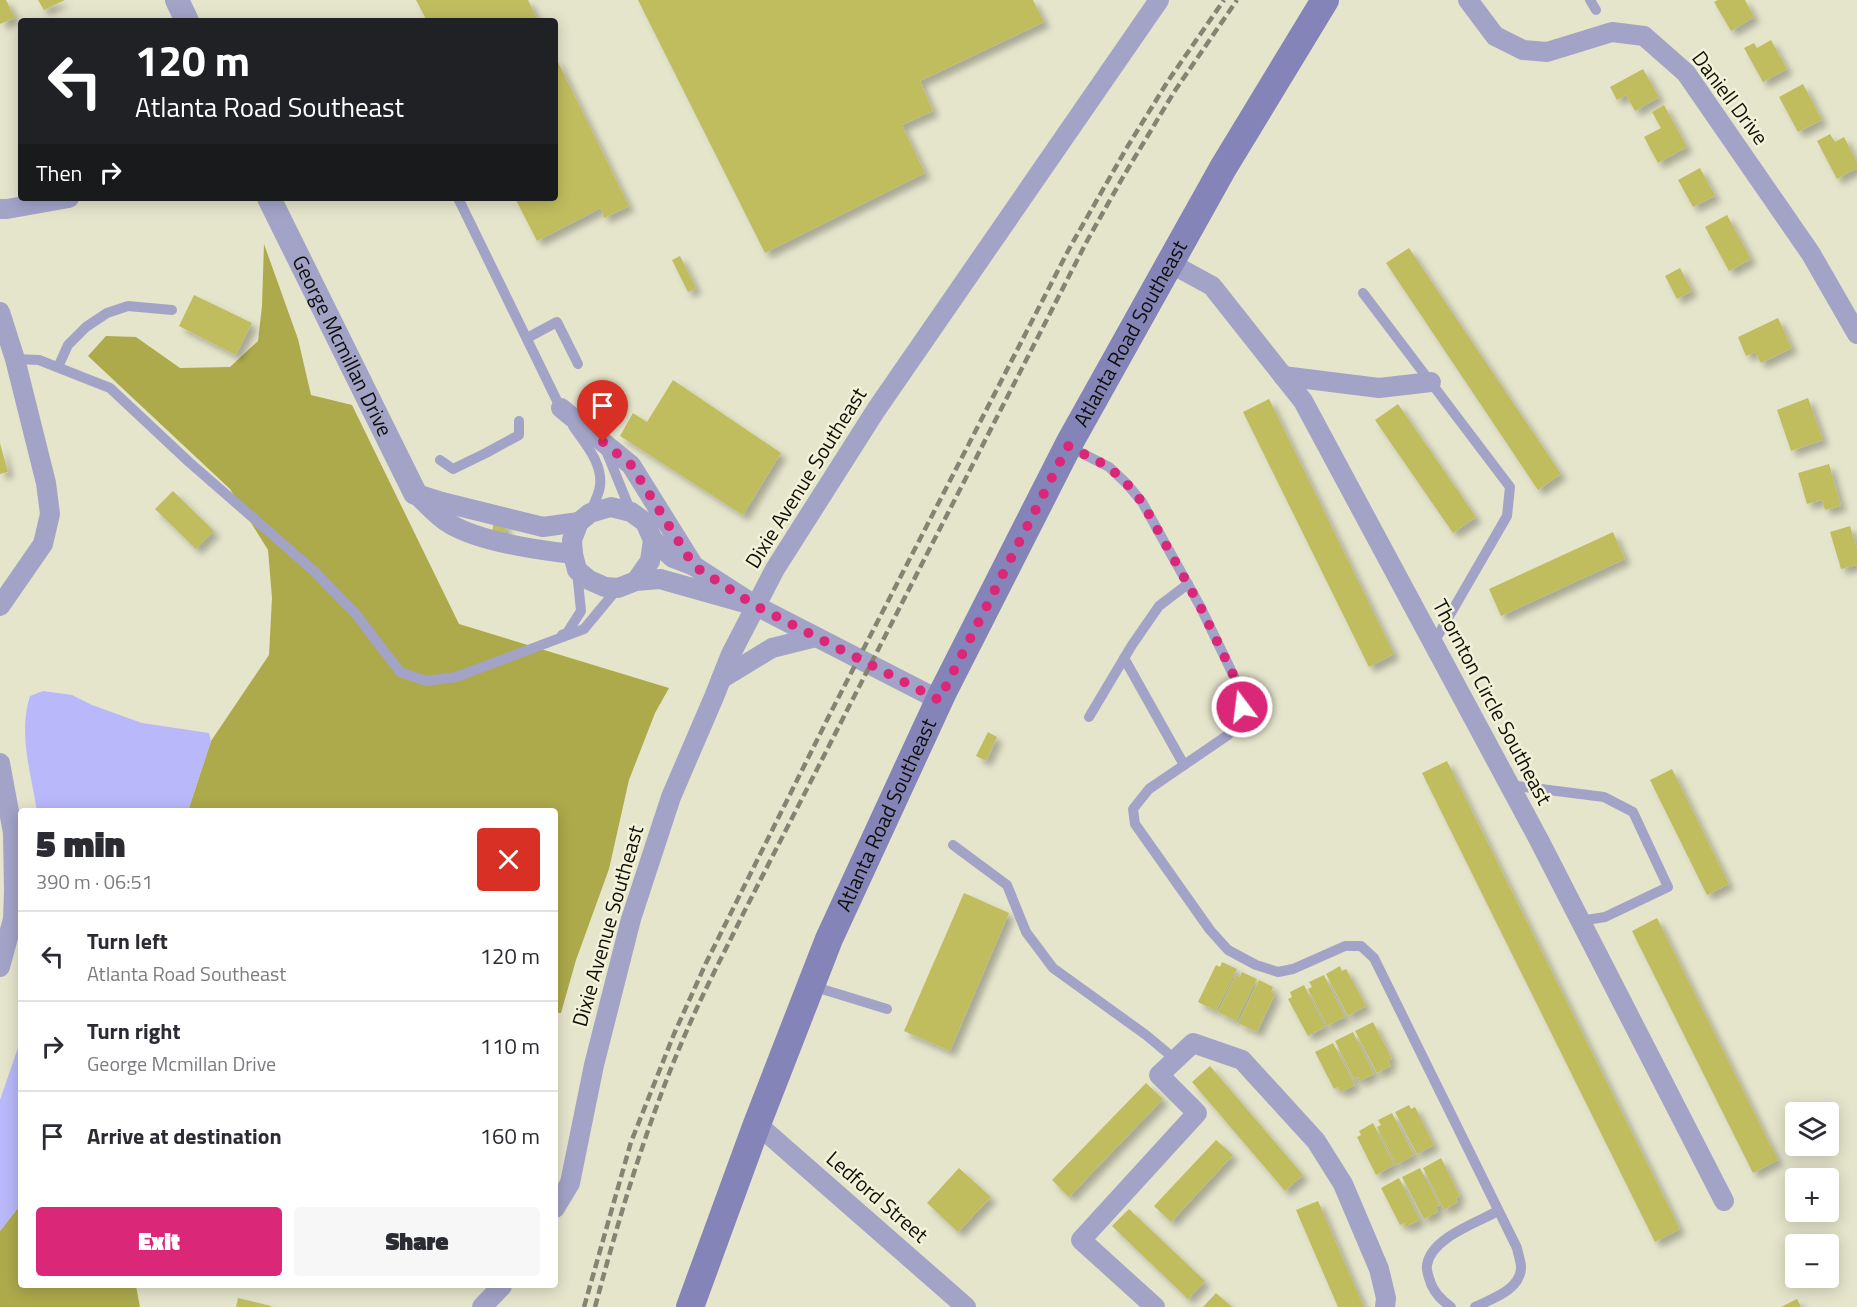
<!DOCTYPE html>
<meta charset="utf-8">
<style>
:root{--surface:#fff;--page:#f7f7f7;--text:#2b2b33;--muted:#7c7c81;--line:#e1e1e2;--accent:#db2777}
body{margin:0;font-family:"Titillium Web",sans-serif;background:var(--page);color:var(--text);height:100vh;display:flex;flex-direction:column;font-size:22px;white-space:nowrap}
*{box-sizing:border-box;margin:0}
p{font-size:20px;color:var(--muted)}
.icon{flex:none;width:33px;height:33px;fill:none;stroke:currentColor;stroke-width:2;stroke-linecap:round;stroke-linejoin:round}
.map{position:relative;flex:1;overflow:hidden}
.side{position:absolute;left:18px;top:808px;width:540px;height:480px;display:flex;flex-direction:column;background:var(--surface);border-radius:6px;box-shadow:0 3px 15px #0003}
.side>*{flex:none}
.hud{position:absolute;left:18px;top:18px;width:540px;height:183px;border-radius:6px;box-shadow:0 3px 15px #0003;background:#202124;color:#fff;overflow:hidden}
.tools{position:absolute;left:1785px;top:1102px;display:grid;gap:12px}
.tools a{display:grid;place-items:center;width:54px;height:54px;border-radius:6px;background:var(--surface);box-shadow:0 3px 15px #0003;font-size:30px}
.pin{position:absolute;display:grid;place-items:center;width:51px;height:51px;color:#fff;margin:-62px -26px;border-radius:50% 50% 50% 0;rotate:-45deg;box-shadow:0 0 6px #0007}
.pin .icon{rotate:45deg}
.me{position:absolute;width:66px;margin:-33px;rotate:345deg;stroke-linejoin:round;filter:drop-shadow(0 0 4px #0008)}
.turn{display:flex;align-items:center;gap:21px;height:126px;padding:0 18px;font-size:27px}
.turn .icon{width:78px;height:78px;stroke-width:2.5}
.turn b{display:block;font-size:42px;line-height:51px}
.then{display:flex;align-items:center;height:57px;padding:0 18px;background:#0003;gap:12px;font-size:22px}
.round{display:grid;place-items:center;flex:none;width:63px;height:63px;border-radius:6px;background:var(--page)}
.headline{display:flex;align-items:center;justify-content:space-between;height:102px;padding:0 18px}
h1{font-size:36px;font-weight:800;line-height:45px}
.button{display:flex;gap:12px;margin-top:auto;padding:12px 18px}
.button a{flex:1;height:69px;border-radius:6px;background:var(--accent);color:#fff;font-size:24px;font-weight:800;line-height:69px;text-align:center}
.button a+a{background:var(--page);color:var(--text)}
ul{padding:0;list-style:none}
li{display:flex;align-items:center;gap:18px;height:90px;padding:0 18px;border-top:2px solid var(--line)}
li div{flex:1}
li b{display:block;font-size:22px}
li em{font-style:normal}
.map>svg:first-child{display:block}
</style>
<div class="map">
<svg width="1857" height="1307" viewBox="0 0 1857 1307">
<defs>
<filter id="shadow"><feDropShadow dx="5.5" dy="5.5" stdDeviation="3" flood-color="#0004"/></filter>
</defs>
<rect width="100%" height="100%" fill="#e5e5cc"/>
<g fill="#adaa4b">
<path d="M264 244 298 339 311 395 352 405 459 624 669 688 655 713 629 780 609 869 576 960 561 1013H555V812L188 811 211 741 269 655 272 598 268 550 230 489 88 356 106 336 136 337 180 368 230 367 258 341 262 306Z"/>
<path d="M21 1204V1286H136L140 1307H0V1231Z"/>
</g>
<g fill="#b9b8fa">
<path d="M43 691 72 695 92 705 142 723 209 733 211 741 188 811H37C31 774 18 733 30 696Z"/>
<path d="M21 1039V1204L0 1231V1100Z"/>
</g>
<g fill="#c0bd5f" filter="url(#shadow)">
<path d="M0 0H6L15 18 0 24Z"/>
<path d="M38 0H65L44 10Z"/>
<path d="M416 0H528L538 21H427Z"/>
<path d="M638 0H1033L1044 22 920 81 933 111 902 125 925 173 765 253Z"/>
<path d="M1718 0H1745L1754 17 1731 31 1714 2Z"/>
<path d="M1771 40 1787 69 1763 82 1744 48 1754 43 1757 48Z"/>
<path d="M555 56 629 206 604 218 601 208 537 241 515 198H555Z"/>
<path d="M1643 69 1659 97 1635 111 1626 95 1617 100 1610 87Z"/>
<path d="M1803 84 1822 120 1798 132 1779 97Z"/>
<path d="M1664 105 1687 147 1658 163 1644 137 1661 128 1652 112Z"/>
<path d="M1830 134 1835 142 1844 137 1857 162V168L1837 179 1817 141Z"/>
<path d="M1700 168 1715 196 1693 207 1678 180Z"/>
<path d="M1727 215 1751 259 1729 271 1705 227Z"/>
<path d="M1409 248 1561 474 1538 490 1386 263Z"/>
<path d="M680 256 696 288 688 292 672 260Z"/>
<path d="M1680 268 1692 291 1677 299 1665 276Z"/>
<path d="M194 295 252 323 236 355 179 326Z"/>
<path d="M1778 318 1792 348 1761 363 1755 352 1746 356 1738 337Z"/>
<path d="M673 380 781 453 743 515 620 436 633 413 647 422Z"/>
<path d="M1808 398 1823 440 1791 451 1777 410Z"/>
<path d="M1269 399 1394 654 1369 667 1243 412Z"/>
<path d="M1398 404 1476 517 1453 533 1375 420Z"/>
<path d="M0 443 8 472 0 474Z"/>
<path d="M1829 464 1841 506 1825 510 1822 500 1807 504 1798 473Z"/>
<path d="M173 491 214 531 196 549 155 509Z"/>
<path d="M494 521 506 523 504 535 492 532Z"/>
<path d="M1850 526 1857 549V565L1841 569 1830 532Z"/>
<path d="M1613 532 1625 559 1501 616 1489 589Z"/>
<path d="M988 732 997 737 986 761 976 756Z"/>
<path d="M1447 761 1680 1229 1655 1242 1422 773Z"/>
<path d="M1672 769 1729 884 1707 895 1650 780Z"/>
<path d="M964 893 1009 913 950 1051 904 1031Z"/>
<path d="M1657 918 1778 1160 1753 1173 1632 931Z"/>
<path d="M1222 962 1237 969 1216 1011 1198 1002 1216 965 1220 967Z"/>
<path d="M1340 966 1342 971 1346 969 1366 1006 1348 1016 1326 974Z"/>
<path d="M1242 972 1257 979 1236 1021 1218 1012 1236 975 1240 977Z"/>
<path d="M1324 975 1345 1017 1327 1026 1308 989 1312 987 1309 982Z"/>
<path d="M1259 980 1273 987 1271 992 1275 994 1257 1032 1238 1023Z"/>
<path d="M1304 985 1325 1027 1308 1036 1288 999 1292 997 1290 992Z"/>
<path d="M1373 1022 1392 1059 1388 1061 1391 1066 1377 1073 1355 1031Z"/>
<path d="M1353 1032 1374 1074 1360 1081 1358 1077 1354 1079 1335 1041Z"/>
<path d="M1333 1043 1355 1085 1341 1092 1338 1087 1334 1089 1315 1052Z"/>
<path d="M1210 1066 1303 1175 1285 1191 1192 1082Z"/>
<path d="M1146 1083 1163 1099 1069 1197 1052 1180Z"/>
<path d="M1409 1105 1411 1109 1415 1107 1434 1145 1417 1154 1395 1112Z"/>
<path d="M1392 1113 1414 1155 1396 1165 1377 1127 1381 1125 1378 1120Z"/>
<path d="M1373 1123 1394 1165 1376 1175 1357 1137 1361 1135 1359 1131Z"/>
<path d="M1216 1140 1233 1155 1171 1222 1154 1206Z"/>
<path d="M1441 1158 1460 1196 1456 1198 1458 1202 1444 1210 1423 1168Z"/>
<path d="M959 1168 991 1197 958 1232 927 1203Z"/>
<path d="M1420 1168 1440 1205 1436 1207 1438 1212 1424 1219 1402 1177Z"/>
<path d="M1399 1178 1420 1220 1406 1227 1404 1223 1400 1225 1381 1188Z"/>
<path d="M1318 1201 1364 1307H1338L1296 1210Z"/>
<path d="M1129 1209 1205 1281 1188 1299 1112 1226Z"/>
<path d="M1216 1293 1232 1307H1203Z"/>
<path d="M238 1298 271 1306V1307H236Z"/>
<path d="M1797 1299 1801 1307H1781Z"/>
</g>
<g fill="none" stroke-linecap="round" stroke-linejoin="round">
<g stroke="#a3a3c8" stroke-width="10">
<path d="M1590 0 1596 10"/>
<path d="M458 198 562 411"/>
<path d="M1363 293 1510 487 1507 516 1433 644"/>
<path d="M527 338 557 322 578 364"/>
<path d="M15 359 39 360 110 388 189 462 314 571 355 613 400 672 426 681 456 677 584 629 618 588"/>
<path d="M58 367 68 345 86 327 107 313 128 306 172 310"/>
<path d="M573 426C585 444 603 463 600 486 599 495 593 505 590 513"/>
<path d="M1068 446 1109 467 1127 484 1142 502 1200 606 1240 689 1242 707 1238 722 1228 735 1149 789 1133 809 1135 824 1210 930 1228 950 1256 965 1278 972 1293 969 1345 946H1361L1374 958 1517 1248C1518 1254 1521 1262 1521 1267 1521 1290 1491 1299 1475 1307"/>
<path d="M605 448 631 512"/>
<path d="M440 460 453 469 486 453 519 435V421"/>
<path d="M562 635 567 633 581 611 577 571"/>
<path d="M1124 658 1184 765"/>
<path d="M1089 717 1132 645 1159 606 1188 584"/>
<path d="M1509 785 1604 797 1633 812 1668 887 1605 917 1580 921"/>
<path d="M953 845 1007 885 1026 932 1053 968 1146 1035 1176 1060"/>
<path d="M812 986 887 1009"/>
<path d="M1451 1307C1441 1300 1432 1290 1429 1278 1428 1274 1426 1269 1427 1265 1431 1238 1476 1223 1498 1211"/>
</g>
<g stroke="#a3a3c8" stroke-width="20">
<path d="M1468 0 1495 36 1523 50 1547 52 1612 32 1644 36 1686 73 1811 254 1857 334"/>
<path d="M0 209H7L69 198"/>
<path d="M1170 263 1212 286 1303 401 1540 842 1724 1201"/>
<path d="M0 312 15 359 46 483 50 514 43 544 0 606"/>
<path d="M1283 376 1379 388 1431 382"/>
<path d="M561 408 631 465 694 566"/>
<path d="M415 493C426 503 437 517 450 524 481 542 537 550 573 554"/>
<path d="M420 495 442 502 543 527 579 522"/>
<path d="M636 581 650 561 653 540"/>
<path d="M756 606 660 579 636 581 618 588 605 587 589 580 577 570 573 554 572 540 579 522 590 513 611 507 631 512 645 522 653 540 673 558 694 566 756 606 939 700"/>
<path d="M721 679 772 648 816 637"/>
<path d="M0 763 13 833 14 891 13 919 0 967"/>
<path d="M757 1124 966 1307"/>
<path d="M555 1208 570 1183 594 1065 631 919 671 797 714 697 731 654 775 569 876 410 1159 0"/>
<path d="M482 1307 502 1286"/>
<path d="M1155 1307 1081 1240 1197 1113 1159 1075 1193 1043 1242 1060 1316 1141 1343 1184 1379 1269 1386 1298 1385 1307"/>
</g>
<g stroke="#a3a3c8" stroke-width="24">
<path d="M177 0 187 21"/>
<path id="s1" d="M269 198 415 493"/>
</g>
<path stroke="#8584b9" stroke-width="28" id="s2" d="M690 1307 757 1124 829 939 943 692 1070 442 1223 168 1325 0"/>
<g stroke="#848473" stroke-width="4.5" stroke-dasharray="9 4.5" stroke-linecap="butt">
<path d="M584 1307 631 1142 674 1034 706 963 829 716 1069 249 1126 149 1168 81 1224 0"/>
<path d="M595 1307C621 1210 650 1113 691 1021 707 985 726 949 743 914L1087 241 1123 177 1174 92 1237 0"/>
</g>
</g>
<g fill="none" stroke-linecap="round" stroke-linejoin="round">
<path stroke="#db2777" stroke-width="10" stroke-dasharray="0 18" d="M603 442 631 465 694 566 756 606 939 700 1068 446 1109 467 1127 484 1142 502 1200 606 1240 689 1242 707"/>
</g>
<g text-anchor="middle" stroke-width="5" stroke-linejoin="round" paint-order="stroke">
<g font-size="21" fill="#0f0f07" stroke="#f2f2d9">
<text transform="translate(1730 98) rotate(53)" y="7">Daniell Drive</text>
<text dy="7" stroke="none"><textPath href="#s2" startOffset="1070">Atlanta Road Southeast</textPath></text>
<text dy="7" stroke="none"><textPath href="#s1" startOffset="165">George Mcmillan Drive</textPath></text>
<text transform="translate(806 478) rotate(-58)" y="7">Dixie Avenue Southeast</text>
<text transform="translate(1492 702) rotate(62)" y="7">Thornton Circle Southeast</text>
<text dy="7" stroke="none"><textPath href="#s2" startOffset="530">Atlanta Road Southeast</textPath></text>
<text transform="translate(608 926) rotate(-74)" y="7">Dixie Avenue Southeast</text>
<text transform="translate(877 1197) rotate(41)" y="7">Ledford Street</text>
</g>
</g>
</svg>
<div class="tools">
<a><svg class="icon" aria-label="layers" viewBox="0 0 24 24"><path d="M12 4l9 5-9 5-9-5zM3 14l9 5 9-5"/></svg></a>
<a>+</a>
<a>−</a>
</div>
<div class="pin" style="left:603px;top:442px;background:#d93025"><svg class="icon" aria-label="arrive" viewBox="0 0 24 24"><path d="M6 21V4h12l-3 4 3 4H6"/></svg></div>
<svg class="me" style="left:1242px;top:707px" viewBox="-20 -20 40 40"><circle r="17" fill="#db2777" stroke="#fff" stroke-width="3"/><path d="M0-11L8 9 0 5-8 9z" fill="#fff"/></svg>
<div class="hud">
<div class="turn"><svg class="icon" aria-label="left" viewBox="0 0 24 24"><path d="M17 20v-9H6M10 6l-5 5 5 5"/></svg><div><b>120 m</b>Atlanta Road Southeast</div></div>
<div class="then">Then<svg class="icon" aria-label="right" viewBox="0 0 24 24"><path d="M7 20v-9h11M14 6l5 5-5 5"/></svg></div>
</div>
<section class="side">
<div class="headline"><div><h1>5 min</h1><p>390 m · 06:51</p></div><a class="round" style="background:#d93025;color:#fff"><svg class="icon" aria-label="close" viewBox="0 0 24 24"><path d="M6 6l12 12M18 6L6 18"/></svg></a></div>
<ul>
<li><svg class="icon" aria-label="left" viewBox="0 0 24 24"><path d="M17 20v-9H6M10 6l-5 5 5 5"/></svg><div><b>Turn left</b><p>Atlanta Road Southeast</p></div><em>120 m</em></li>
<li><svg class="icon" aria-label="right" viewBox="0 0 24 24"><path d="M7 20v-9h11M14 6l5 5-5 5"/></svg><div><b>Turn right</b><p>George Mcmillan Drive</p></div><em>110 m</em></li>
<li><svg class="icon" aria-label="arrive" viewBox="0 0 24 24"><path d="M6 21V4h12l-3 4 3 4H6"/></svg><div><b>Arrive at destination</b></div><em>160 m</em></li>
</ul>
<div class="button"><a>Exit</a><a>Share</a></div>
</section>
</div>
